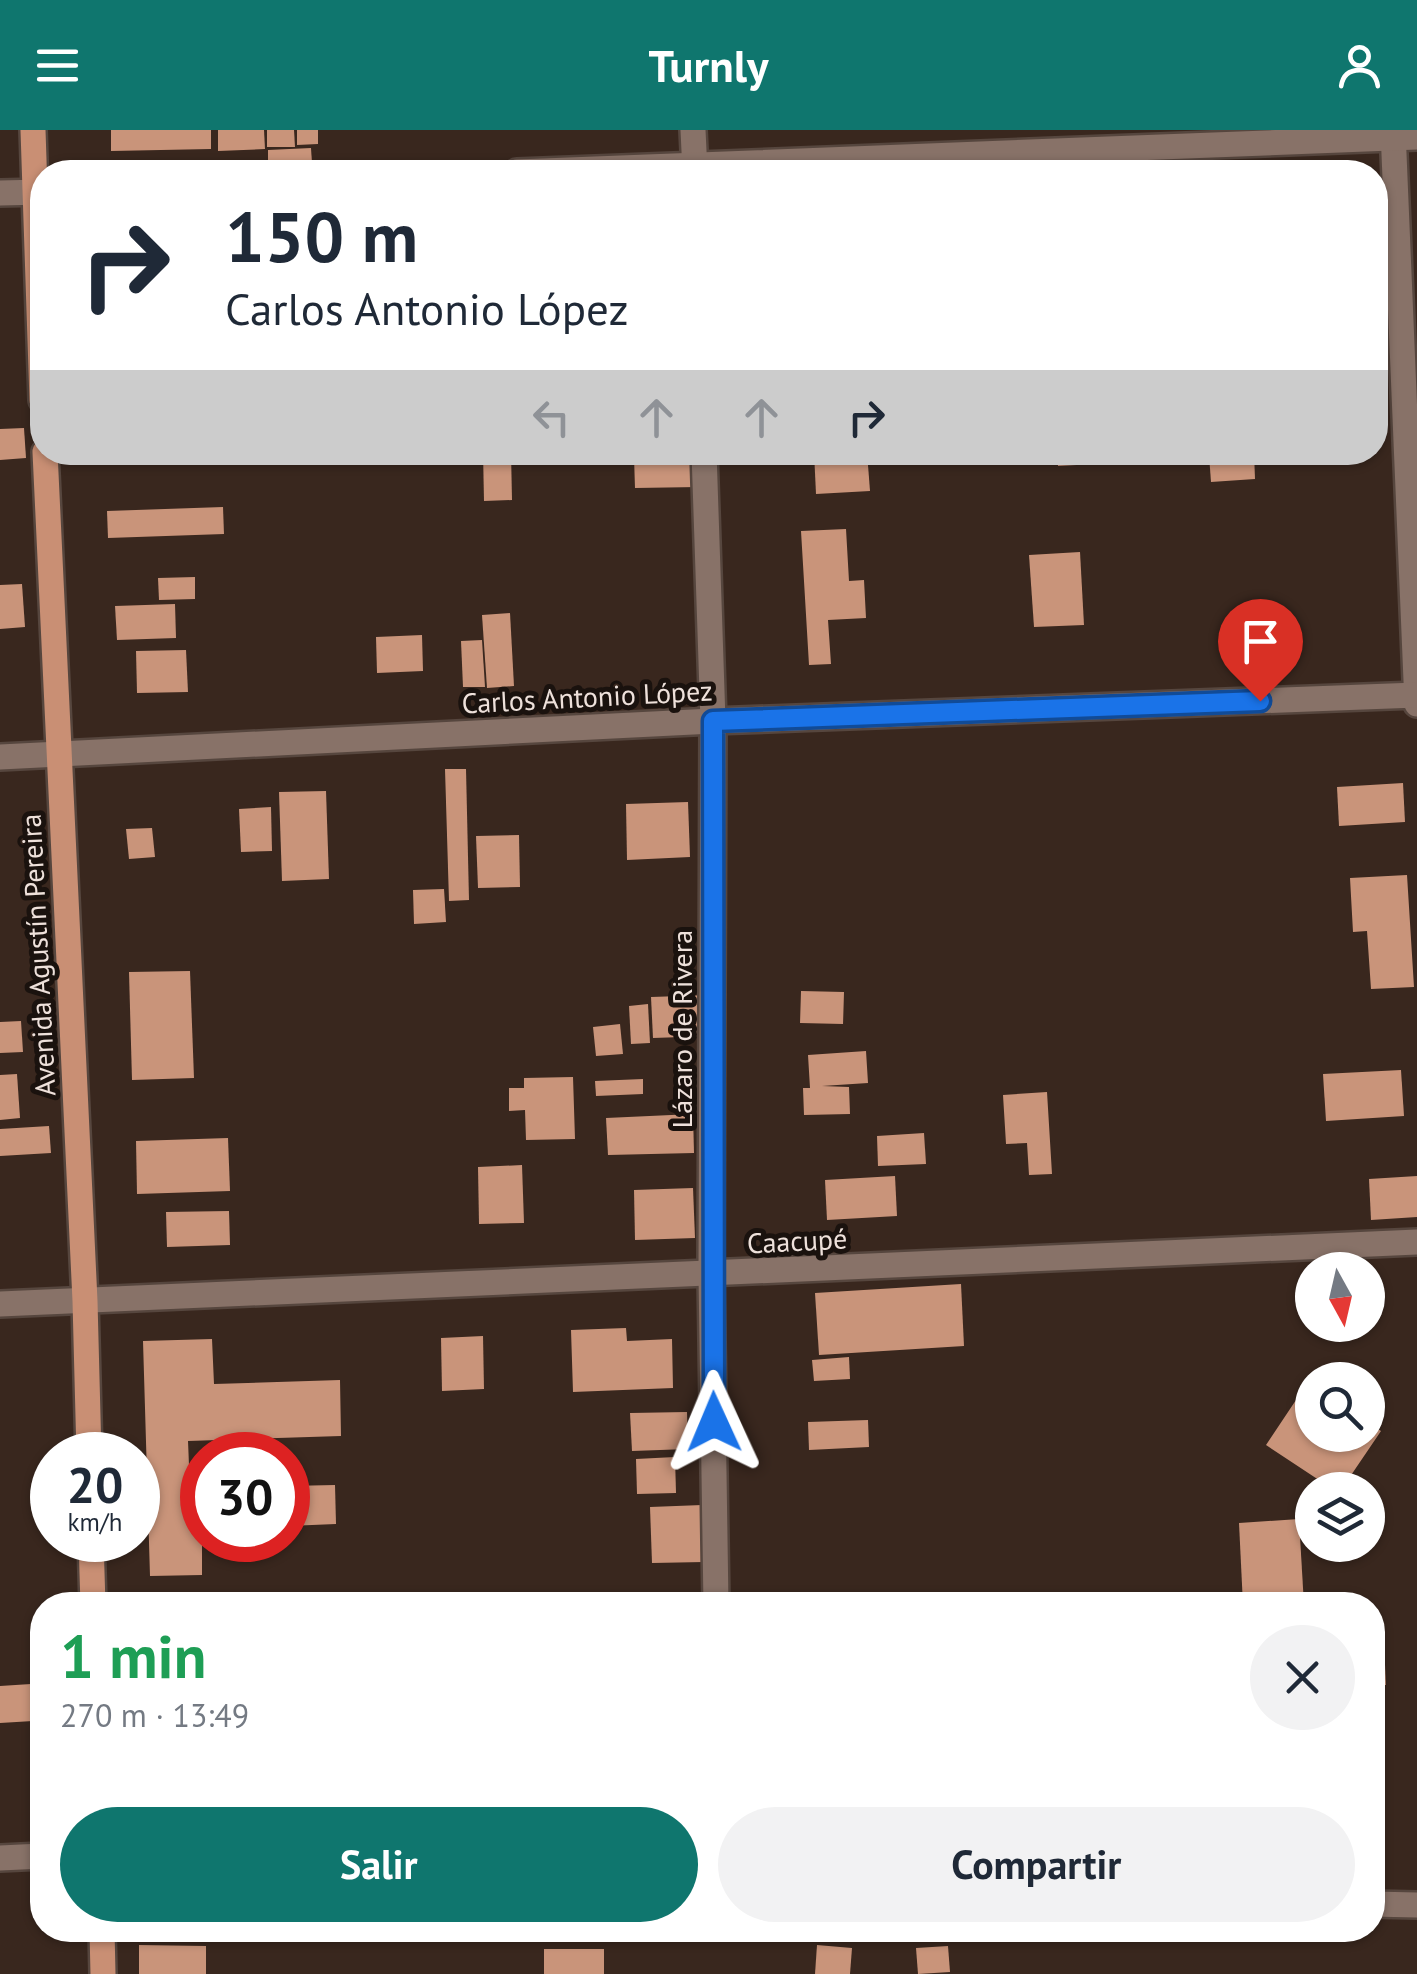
<!DOCTYPE html>
<html lang="es">
<meta charset="utf-8">
<style>
:root{--surface:#fff;--page:#f2f2f3;--text:#1f2937;--muted:#747a83;--accent:#0f766e}
body{margin:0;font-family:"PT Sans",sans-serif;background:var(--page);color:var(--text);height:100vh;display:flex;flex-direction:column;font-size:38px;white-space:nowrap}
*{box-sizing:border-box;margin:0}
p{font-size:32px;color:var(--muted)}
.icon{flex:none;width:55px;height:55px;fill:none;stroke:currentColor;stroke-width:2;stroke-linecap:round;stroke-linejoin:round}
.map{position:relative;flex:1;overflow:hidden}
.side{position:absolute;left:30px;top:1462px;width:1355px;height:350px;display:flex;flex-direction:column;background:var(--surface);border-radius:40px;box-shadow:0 2px 8px #0004}
.side>*{flex:none}
.hud{position:absolute;left:30px;top:30px;width:1358px;height:305px;border-radius:40px;box-shadow:0 2px 8px #0004;background:#fff;color:var(--text);overflow:hidden}
.needle{width:65px;rotate:172deg}
.buttons{position:absolute;left:1295px;top:1122px;display:grid;gap:20px}
.buttons a{display:grid;place-items:center;width:90px;height:90px;border-radius:50%;background:var(--surface);box-shadow:0 2px 8px #0004;font-size:50px}
.speed{position:absolute;left:30px;top:1302px;display:flex;gap:20px;font-size:50px;font-weight:700;text-align:center}
.speed>*{display:grid;place-content:center;width:130px;height:130px;border-radius:50%;background:var(--surface);box-shadow:0 2px 8px #0004;line-height:1}
.speed small{font-size:25px;font-weight:400}
.speed .limit{border:15px solid #d22;background:#fff;color:#111}
.pin{position:absolute;display:grid;place-items:center;width:85px;height:85px;color:#fff;margin:-102px -42px;border-radius:50% 50% 50% 0;rotate:-45deg;box-shadow:0 0 10px #0007}
.pin .icon{rotate:45deg}
.me{position:absolute;width:110px;margin:-55px;rotate:359deg;stroke-linejoin:round;filter:drop-shadow(0 0 8px #0008)}
.turn{display:flex;align-items:center;gap:35px;height:210px;padding:0 30px;font-size:45px}
.turn .icon{width:130px;height:130px;stroke-width:2.5}
.turn b{display:block;font-size:70px;line-height:85px}
.lanes{display:flex;align-items:center;height:95px;padding:0 30px;background:#0003;justify-content:center;gap:50px;direction:ltr}
.lanes .off{opacity:.35}
.round{display:grid;place-items:center;flex:none;width:105px;height:105px;border-radius:52px;background:var(--page)}
.summary{display:flex;align-items:center;justify-content:space-between;height:170px;padding:0 30px}
h1{font-size:60px;font-weight:600;line-height:75px;color:#1e9e55}
.cta{display:flex;gap:20px;margin-top:auto;padding:20px 30px}
.cta a{flex:1;height:115px;border-radius:60px;background:var(--accent);color:#fff;font-size:40px;font-weight:600;line-height:115px;text-align:center}
.cta a+a{background:var(--page);color:var(--text)}
header{display:flex;justify-content:space-between;align-items:center;height:130px;padding:0 30px;background:var(--accent);color:#fff;font-size:45px;font-weight:600}
.map>svg:first-child{display:block}
</style>
<header><svg class="icon" aria-label="menu" viewBox="0 0 24 24"><path d="M4 6h16M4 12h16M4 18h16"/></svg>Turnly<svg class="icon" aria-label="person" viewBox="0 0 24 24"><circle cx="12" cy="8" r="4"/><path d="M4 21q1-7 8-7t8 7"/></svg></header>
<div class="map">
<svg width="1417" height="1844" viewBox="0 0 1417 1844">
<rect width="100%" height="100%" fill="#39271e"/>
<g fill="#c9947a">
<path d="M111 0H211V19L111 21Z"/>
<path d="M218 0H264L265 19 218 21Z"/>
<path d="M267 0H294L295 17H267Z"/>
<path d="M297 0H318V14L297 15Z"/>
<path d="M311 18 312 33 268 35V20Z"/>
<path d="M24 298 26 328 0 330V299Z"/>
<path d="M483 322H511L512 370 484 371Z"/>
<path d="M814 322H867L870 361 816 364Z"/>
<path d="M1057 322H1094L1095 334 1058 336Z"/>
<path d="M1254 322 1255 349 1211 352 1209 325Z"/>
<path d="M698 326 699 357 635 358 634 327Z"/>
<path d="M223 377 224 404 108 408 107 381Z"/>
<path d="M846 399 849 451 864 450 866 488 828 490 831 534 809 535 801 401Z"/>
<path d="M1080 422 1084 495 1034 497 1029 425Z"/>
<path d="M195 447V469L159 470 158 448Z"/>
<path d="M22 454 25 497 0 499V455Z"/>
<path d="M175 474 176 508 117 510 115 476Z"/>
<path d="M510 483 514 556 487 558 482 485Z"/>
<path d="M422 505 423 541 377 543 376 507Z"/>
<path d="M482 510 485 557H463L461 511Z"/>
<path d="M186 520 188 562 137 563 136 521Z"/>
<path d="M445 639H466L469 770 449 771Z"/>
<path d="M1403 653 1405 692 1339 696 1337 657Z"/>
<path d="M326 661 329 749 282 751 279 662Z"/>
<path d="M688 672 690 727 627 730 626 674Z"/>
<path d="M271 677 272 721 241 722 239 679Z"/>
<path d="M152 698 155 727 129 729 126 699Z"/>
<path d="M519 705 520 757 478 758 476 706Z"/>
<path d="M1407 745 1414 857 1371 859 1367 801 1353 802 1350 748Z"/>
<path d="M444 759 446 792 414 794 413 760Z"/>
<path d="M190 841 194 948 132 950 129 842Z"/>
<path d="M801 861 844 862 843 894 800 893Z"/>
<path d="M710 865 711 906 653 908 651 867Z"/>
<path d="M648 874 650 913 631 914 629 876Z"/>
<path d="M21 891 23 922 0 923V892Z"/>
<path d="M620 894 623 924 596 926 593 897Z"/>
<path d="M866 921 868 953 822 956 849 957 850 984 804 985 803 958H810L808 925Z"/>
<path d="M1401 940 1404 986 1326 991 1323 944Z"/>
<path d="M17 944 20 988 0 990V945Z"/>
<path d="M573 947 575 1009 526 1010 525 980 509 981V958H524V948Z"/>
<path d="M643 949V964L596 966 595 951Z"/>
<path d="M1047 962 1052 1044 1029 1045 1027 1013 1006 1014 1003 965Z"/>
<path d="M693 984 694 1023 608 1025 606 988Z"/>
<path d="M49 996 51 1023 0 1026V999Z"/>
<path d="M924 1003 926 1034 878 1036 877 1006Z"/>
<path d="M228 1008 230 1061 137 1064 136 1011Z"/>
<path d="M522 1035 524 1093 479 1094 478 1037Z"/>
<path d="M895 1046 897 1086 827 1090 825 1050Z"/>
<path d="M1417 1046V1087L1371 1090 1369 1049Z"/>
<path d="M693 1058 695 1108 635 1110 634 1060Z"/>
<path d="M229 1081 230 1115 167 1117 166 1082Z"/>
<path d="M961 1154 964 1216 819 1225 815 1163Z"/>
<path d="M626 1198 627 1211 672 1209 673 1258 573 1262 571 1200Z"/>
<path d="M483 1206 484 1259 442 1261 441 1208Z"/>
<path d="M212 1209 214 1254 340 1250 341 1306 188 1311 190 1359H202V1445L150 1446 143 1211Z"/>
<path d="M849 1227 850 1249 814 1251 812 1230Z"/>
<path d="M1308 1252 1312 1256V1305H1368V1292L1381 1301 1341 1360H1334L1266 1315Z"/>
<path d="M687 1282 688 1319 632 1321 630 1283Z"/>
<path d="M868 1290 869 1317 809 1320 808 1292Z"/>
<path d="M675 1327 676 1363 637 1364 636 1329Z"/>
<path d="M335 1355 336 1394 288 1396V1356Z"/>
<path d="M702 1375 704 1432 652 1433 650 1377Z"/>
<path d="M1299 1389 1304 1475H1243L1239 1393Z"/>
<path d="M1372 1479H1378L1380 1523 1372 1524Z"/>
<path d="M1372 1535H1385L1386 1555H1372Z"/>
<path d="M31 1554 33 1591 0 1593V1556Z"/>
<path d="M139 1815 206 1816V1844H139Z"/>
<path d="M817 1815 852 1818 850 1844H815Z"/>
<path d="M948 1816 950 1842 918 1844 916 1818Z"/>
<rect x="544" y="1819" width="60" height="25"/>
</g>
<g fill="none" stroke-linecap="round" stroke-linejoin="round">
<g stroke="#56463e" stroke-width="30">
<g id="minor">
<path d="M693 0 695 42"/>
<path d="M1393 0 1417 574"/>
<path d="M517 42 1417 7"/>
<path d="M0 63 42 62"/>
<path d="M704 322 713 591 711 1145 716 1475"/>
<path d="M0 627 713 591 1417 565"/>
<path d="M0 1174 1417 1112"/>
<path d="M0 1728 42 1726"/>
<path d="M1372 1774 1417 1775"/>
</g>
</g>
<g stroke="#56463e" stroke-width="30">
<g id="major">
<path d="M33 0 42 270"/>
<path d="M45 322 85 1171 89 1325"/>
<path d="M91 1410 93 1475"/>
<path d="M102 1800 103 1844"/>
</g>
</g>
<use href="#minor" stroke="#887268" stroke-width="25"/>
<use href="#major" stroke="#c98f74" stroke-width="25"/>
</g>
<g fill="none" stroke-linecap="round" stroke-linejoin="round">
<g stroke="#114b97" stroke-width="25">
<path id="route" d="M714 1292 713 591 1260 571"/>
</g>
<use href="#route" stroke="#1a73e8" stroke-width="18"/>
</g>
<g text-anchor="middle" stroke-width="10" stroke-linejoin="round" paint-order="stroke">
<g font-size="28" fill="#eee1db" stroke="#1a120e">
<text transform="translate(587 567) rotate(-3)" y="10">Carlos Antonio López</text>
<text transform="translate(38 825) rotate(-93)" y="10">Avenida Agustín Pereira</text>
<text transform="translate(682 899) rotate(-90)" y="10">Lázaro de Rivera</text>
<text transform="translate(797 1111) rotate(-3)" y="10">Caacupé</text>
</g>
</g>
</svg>
<div class="buttons">
<a><svg class="needle" viewBox="-14 -14 28 28"><path d="M0-13l5 13h-10z" fill="#e53935"/><path d="M0 13l5-13h-10z" fill="#747a83"/></svg></a>
<a><svg class="icon" aria-label="search" viewBox="0 0 24 24"><circle cx="10" cy="10" r="6"/><path d="M15 15l6 6"/></svg></a>
<a><svg class="icon" aria-label="layers" viewBox="0 0 24 24"><path d="M12 4l9 5-9 5-9-5zM3 14l9 5 9-5"/></svg></a>
</div>
<div class="speed"><div>20<small>km/h</small></div><div class="limit">30</div></div>
<div class="pin" style="left:1260px;top:571px;background:#d93025"><svg class="icon" aria-label="arrive" viewBox="0 0 24 24"><path d="M6 21V4h12l-3 4 3 4H6"/></svg></div>
<svg class="me" style="left:714px;top:1292px" viewBox="-20 -20 40 40"><path d="M0-17L14 15 0 8-14 15z" fill="#1a73e8" stroke="#fff" stroke-width="4"/></svg>
<div class="hud">
<div class="turn"><svg class="icon" aria-label="right" viewBox="0 0 24 24"><path d="M7 20v-9h11M14 6l5 5-5 5"/></svg><div><b>150 m</b>Carlos Antonio López</div></div>
<div class="lanes"><svg class="icon off" aria-label="left" viewBox="0 0 24 24"><path d="M17 20v-9H6M10 6l-5 5 5 5"/></svg><svg class="icon off" aria-label="ahead" viewBox="0 0 24 24"><path d="M12 20V5M6 11l6-6 6 6"/></svg><svg class="icon off" aria-label="ahead" viewBox="0 0 24 24"><path d="M12 20V5M6 11l6-6 6 6"/></svg><svg class="icon" aria-label="right" viewBox="0 0 24 24"><path d="M7 20v-9h11M14 6l5 5-5 5"/></svg></div>
</div>
<section class="side">
<div class="summary"><div><h1>1 min</h1><p>270 m · 13:49</p></div><a class="round"><svg class="icon" aria-label="close" viewBox="0 0 24 24"><path d="M6 6l12 12M18 6L6 18"/></svg></a></div>
<div class="cta"><a>Salir</a><a>Compartir</a></div>
</section>
</div>
